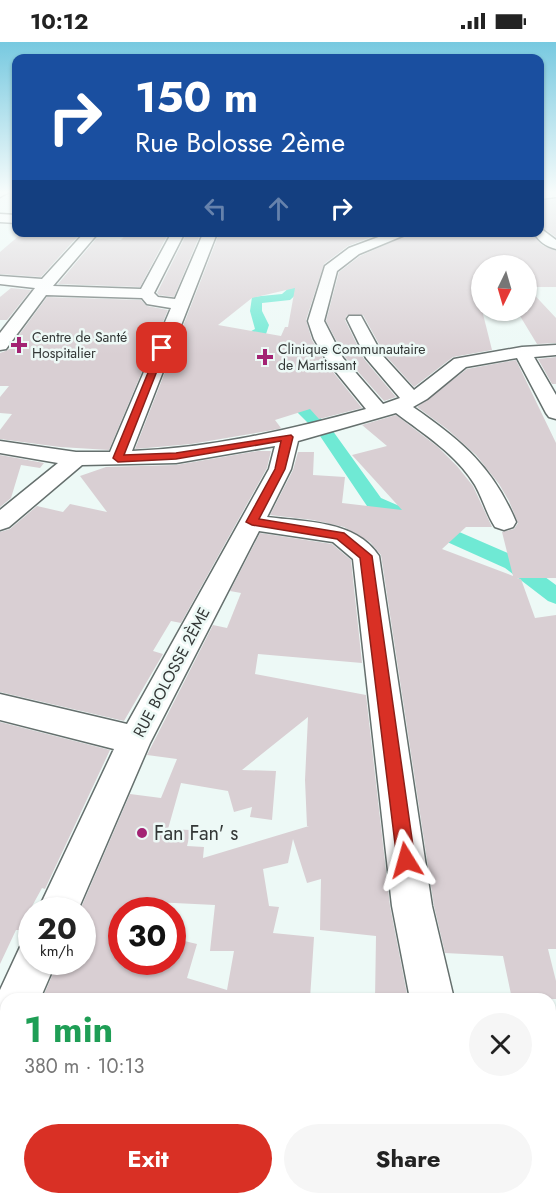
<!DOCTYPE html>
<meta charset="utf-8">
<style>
:root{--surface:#fff;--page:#f6f6f6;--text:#222;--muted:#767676;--accent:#d93025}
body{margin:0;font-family:Jost,sans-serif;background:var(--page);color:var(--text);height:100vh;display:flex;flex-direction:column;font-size:22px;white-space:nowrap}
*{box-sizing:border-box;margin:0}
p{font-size:20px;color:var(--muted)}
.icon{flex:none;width:33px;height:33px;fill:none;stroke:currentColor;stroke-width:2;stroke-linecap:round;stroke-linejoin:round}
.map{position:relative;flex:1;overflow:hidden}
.sheet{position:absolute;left:0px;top:951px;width:556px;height:212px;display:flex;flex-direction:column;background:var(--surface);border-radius:18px 18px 0 0;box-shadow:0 2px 4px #0004}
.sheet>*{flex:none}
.top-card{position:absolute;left:12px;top:12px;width:532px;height:183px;border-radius:12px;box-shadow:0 2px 4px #0004;background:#1a4fa0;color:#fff;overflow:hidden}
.needle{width:39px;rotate:185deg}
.buttons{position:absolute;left:471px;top:213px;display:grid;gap:12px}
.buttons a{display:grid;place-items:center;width:66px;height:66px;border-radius:50%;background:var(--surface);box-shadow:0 2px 4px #0004;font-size:30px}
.speed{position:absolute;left:18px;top:855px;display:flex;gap:12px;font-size:30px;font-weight:700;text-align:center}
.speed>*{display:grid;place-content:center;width:78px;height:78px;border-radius:50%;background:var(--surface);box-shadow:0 2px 4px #0004;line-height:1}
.speed small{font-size:15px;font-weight:400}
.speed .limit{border:9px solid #d22;background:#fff;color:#111}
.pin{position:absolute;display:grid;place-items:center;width:51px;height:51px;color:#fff;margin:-26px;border-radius:12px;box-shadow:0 3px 9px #0006}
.me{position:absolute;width:66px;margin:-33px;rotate:352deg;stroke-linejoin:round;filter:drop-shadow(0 0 4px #0008)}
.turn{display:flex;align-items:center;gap:21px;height:126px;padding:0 24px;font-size:27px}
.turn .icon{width:78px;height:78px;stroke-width:2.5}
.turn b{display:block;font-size:42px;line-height:51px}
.lanes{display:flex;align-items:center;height:57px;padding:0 24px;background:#0003;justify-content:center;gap:30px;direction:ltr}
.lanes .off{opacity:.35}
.round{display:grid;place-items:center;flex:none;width:63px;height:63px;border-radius:32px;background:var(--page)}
.summary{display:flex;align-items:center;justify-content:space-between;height:102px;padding:0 24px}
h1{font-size:36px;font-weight:700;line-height:45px;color:#1e9e55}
.primary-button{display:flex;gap:12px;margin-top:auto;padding:12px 24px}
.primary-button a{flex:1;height:69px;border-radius:36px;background:var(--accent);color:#fff;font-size:24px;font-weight:700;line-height:69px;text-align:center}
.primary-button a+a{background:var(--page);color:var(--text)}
.status{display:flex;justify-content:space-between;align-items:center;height:42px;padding:0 30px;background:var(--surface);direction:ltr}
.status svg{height:16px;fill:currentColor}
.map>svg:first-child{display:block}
</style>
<div class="status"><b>10:12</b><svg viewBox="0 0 49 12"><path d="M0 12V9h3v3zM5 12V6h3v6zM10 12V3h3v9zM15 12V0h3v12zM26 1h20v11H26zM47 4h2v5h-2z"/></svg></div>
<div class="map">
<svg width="556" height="1162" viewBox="0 0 556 1162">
<rect width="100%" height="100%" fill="#edf9f6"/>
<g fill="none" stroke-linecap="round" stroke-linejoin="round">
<g fill="#6fe9d4" fill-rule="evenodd">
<path d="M287 223 293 226 288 232 301 242V248L290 258 262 261V269L269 283 266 292 237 308H227L225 305 227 302 255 287 250 269 252 255 282 252 290 245 276 232 283 224Z"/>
<path d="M283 343 288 345 330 385 381 456 519 516 556 543V562L548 559 505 526 367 464 318 391 275 348Z"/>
</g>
</g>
<g fill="#d9cfd3" fill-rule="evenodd">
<path d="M556 157V195L540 184V159Z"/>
<path d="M47 190H77L72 195H77L41 235 0 232V210L21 192 43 194Z"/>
<path d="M128 190H169L140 245 58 242 96 197 121 198Z"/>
<path d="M233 190 253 195 261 190H384L348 204 324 222 306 278 312 298 325 320 362 366 319 377 310 367 275 378 281 386 279 387 191 402 135 407 219 192ZM295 246 288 285H285L281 294 218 283 252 256Z"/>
<path d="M414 190H531L542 203 556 209V245H527L556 276V301L537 302 517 269H526V224H492L482 221V268L492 308 453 315 414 345 385 313 363 273H347L345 278 364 317 396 355 384 359 345 315 326 279 339 230 360 214Z"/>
<path d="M187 191H195L199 195 174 255 159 253 157 251Z"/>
<path d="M11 246 31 248 7 278H0V255Z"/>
<path d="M47 255 141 258 147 264 168 268 109 408 60 405 0 397V388L12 372 0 371V355L9 344H0V311L8 308Z"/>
<path d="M556 315V342H552L538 317Z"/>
<path d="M516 318 556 401V536H517L521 537 535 576 556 573V907H548L556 939V957H512L503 914 445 911 434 864 381 513 370 500 344 485 313 478 270 473 293 428 298 410H314L313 433 345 435 342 461 402 468 352 413 387 404 362 383 396 373 438 405 457 424 473 444 492 485H466L442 507 513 534 502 490 514 487 518 481 509 459 499 442 476 413 447 387 417 365 467 327Z"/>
<path d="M258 409H271L267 426 181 581 171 579 153 609 163 612 124 679 0 650V490L10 487 37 464 63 470 70 462 107 470 80 434 106 425 176 423Z"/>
<path d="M0 413 44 421 40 426 21 423 11 456 0 465Z"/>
<path d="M260 491 332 502 351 518 362 621 258 612 255 632 366 653 390 864 408 957H375L376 894 320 888 321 837 307 841 293 797 288 821 263 827 269 864 279 865 273 891 314 895 310 957H42L58 920H82V868H80L130 752 161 756 177 717 147 713 213 583 227 586 241 551 230 549ZM308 675 305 738 307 784H309L203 816 204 805 187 804 191 788 168 787 181 741 228 749 234 770 252 765 250 775 272 778 276 729 242 728ZM154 860 215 863 210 909H234L227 948 187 936 197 902 172 896V920H122V868H152Z"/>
<path d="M0 680 110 708 45 847 42 846 19 888H16L0 922Z"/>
</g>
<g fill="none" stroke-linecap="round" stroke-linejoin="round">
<g stroke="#656f6d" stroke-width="3">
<g id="minor">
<path d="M0 150H9L0 155Z"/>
<path d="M556 150V155L540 157V151Z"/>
<path d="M0 172 16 173V181L0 180Z"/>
<path d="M540 186 556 198V207C545 204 540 200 533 190H540Z"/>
<path d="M85 190H99L53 244 141 247 172 190H185L154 251 158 255 175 257 202 194 197 190 217 191 132 409C212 406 289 388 366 367L327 319 314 297 308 279 325 224 349 206 392 190H412L359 212 337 229 324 279 343 316 383 362 400 356 366 316 347 277 349 274H361L383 314 414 348 454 317 522 305 556 303V313L534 315 556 353V377L549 375 546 371 517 316 466 325 427 357 413 365C461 398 493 425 516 480L513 485 504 488 495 485C487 473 483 457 475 443 457 413 424 392 396 371L298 399 291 427 267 475C305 480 356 478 379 514L432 864 454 957H410L392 864 353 517 333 500 259 489 150 701 78 868H38L114 707 0 678V652L127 682 269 427 275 404 176 421 82 423 9 485 0 488V468L58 421 0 411V399L76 410H110L171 266 147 262 142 256 46 253 6 307 0 308V291L35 246 0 242V234L42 237Z"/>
<path d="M32 901V920H56L40 957H6V1017L0 1019V948L20 905Z"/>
<path d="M449 1156H501L502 1162H450Z"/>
</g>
</g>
<use href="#minor" fill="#fff" fill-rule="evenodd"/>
</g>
<linearGradient id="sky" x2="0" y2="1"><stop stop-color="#77c9e0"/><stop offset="0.48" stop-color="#f7fcfb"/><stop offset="1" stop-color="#f7fcfb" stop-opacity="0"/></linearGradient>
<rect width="556" height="313" fill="url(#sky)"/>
<path fill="#d93025" stroke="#8d1f18" stroke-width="1.5" d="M159 304 166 306 124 413 176 411 291 393 293 395 285 427 259 477 344 491 372 514 415 818 412 824 406 827 400 824 397 818 360 516 337 497 252 483 246 480 275 427 281 399 176 417 118 420 113 416Z"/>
<g fill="#a32373" stroke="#edf9f6" stroke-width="2">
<path d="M16 294h6v6h6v6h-6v6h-6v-6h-6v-6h6z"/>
<path d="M262 306h6v6h6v6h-6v6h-6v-6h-6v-6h6z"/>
<circle cx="142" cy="791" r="6"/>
</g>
<g text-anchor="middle" stroke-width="5" stroke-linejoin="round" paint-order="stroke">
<g font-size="14" fill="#333736" stroke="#edf9f6" text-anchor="start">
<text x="32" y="300">Centre de Santé<tspan x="32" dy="16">Hospitalier</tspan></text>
<text x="278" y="312">Clinique Communautaire<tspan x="278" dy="16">de Martissant</tspan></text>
</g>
<g font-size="16" fill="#333736" stroke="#edf9f6">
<text transform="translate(171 630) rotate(-62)" y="6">RUE BOLOSSE 2ÈME</text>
</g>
<g font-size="20" fill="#333736" stroke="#edf9f6" text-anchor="start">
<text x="154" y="798">Fan Fan' s</text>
</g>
</g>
</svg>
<div class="buttons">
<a><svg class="needle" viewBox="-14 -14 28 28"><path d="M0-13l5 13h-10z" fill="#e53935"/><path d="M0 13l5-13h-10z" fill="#767676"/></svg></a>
</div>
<div class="speed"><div>20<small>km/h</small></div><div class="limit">30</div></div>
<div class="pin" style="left:162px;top:306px;background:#d93025"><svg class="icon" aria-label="arrive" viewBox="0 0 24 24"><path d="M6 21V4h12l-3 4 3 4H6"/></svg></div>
<svg class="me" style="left:406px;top:818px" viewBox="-20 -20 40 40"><path d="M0-17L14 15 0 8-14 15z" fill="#d93025" stroke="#fff" stroke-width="4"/></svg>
<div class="top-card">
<div class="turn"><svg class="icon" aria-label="right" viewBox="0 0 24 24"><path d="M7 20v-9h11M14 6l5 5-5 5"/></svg><div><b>150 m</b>Rue Bolosse 2ème</div></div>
<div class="lanes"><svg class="icon off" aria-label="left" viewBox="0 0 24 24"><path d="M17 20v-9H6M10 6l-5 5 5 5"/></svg><svg class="icon off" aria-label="ahead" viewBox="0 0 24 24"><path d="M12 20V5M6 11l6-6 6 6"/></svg><svg class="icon" aria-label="right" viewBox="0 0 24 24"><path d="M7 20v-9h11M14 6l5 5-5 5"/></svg></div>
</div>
<section class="sheet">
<div class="summary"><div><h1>1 min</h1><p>380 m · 10:13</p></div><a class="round"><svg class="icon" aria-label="close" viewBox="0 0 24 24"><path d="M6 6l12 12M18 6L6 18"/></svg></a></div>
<div class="primary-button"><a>Exit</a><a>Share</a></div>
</section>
</div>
